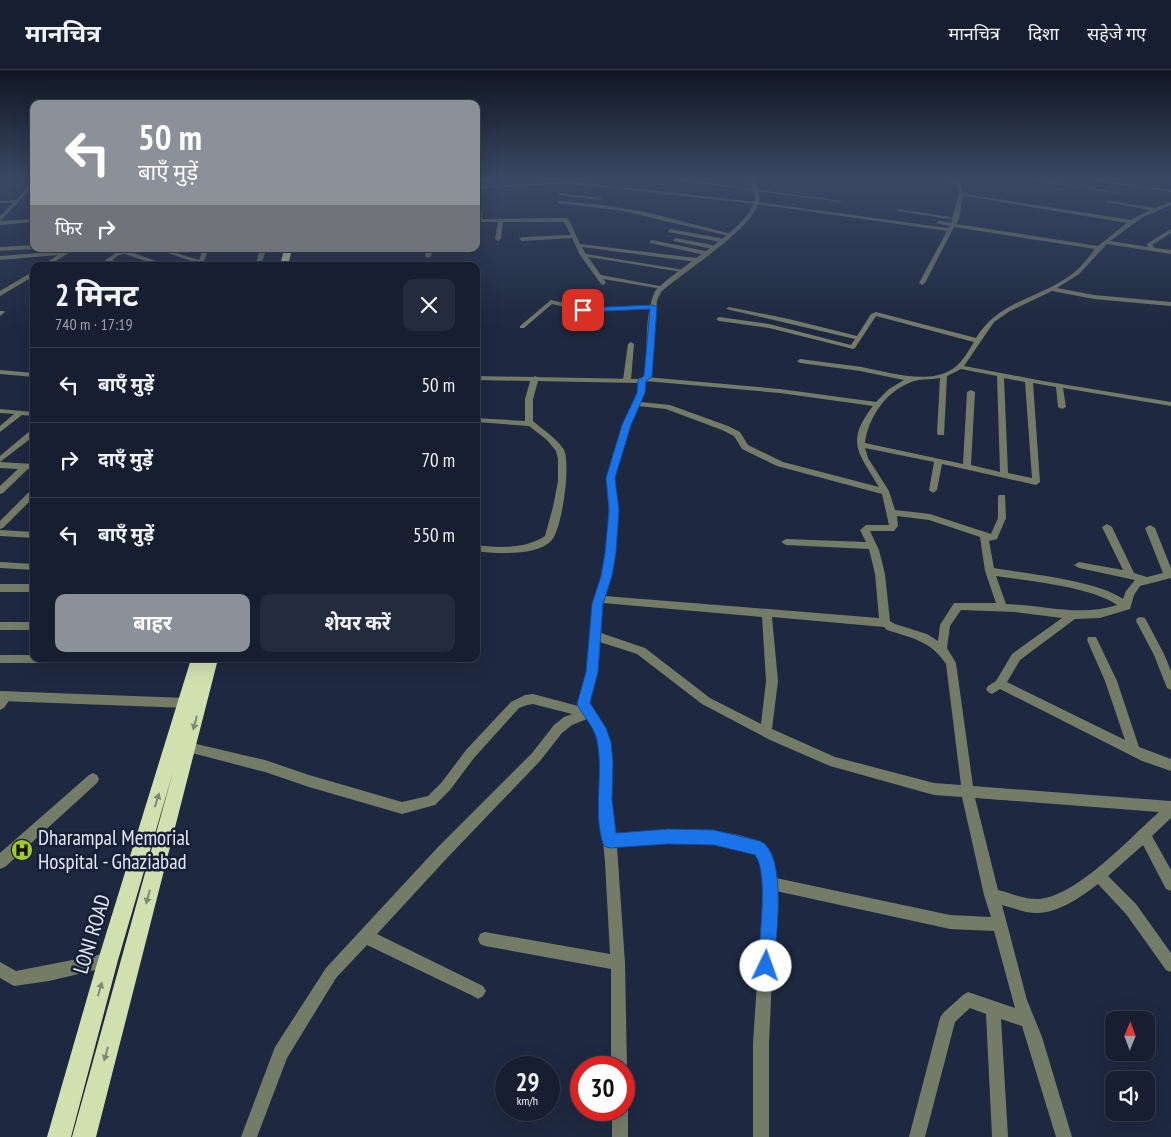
<!DOCTYPE html>
<html lang="hi">
<meta charset="utf-8">
<style>
:root{--surface:#161e30;--page:#232b3c;--text:#f1f3f6;--muted:#9ea2ab;--line:#353c4c;--accent:#8c9099}
body{margin:0;font-family:"PT Sans Narrow","Noto Sans Devanagari",sans-serif;background:var(--page);color:var(--text);height:100vh;display:flex;flex-direction:column;font-size:19px;white-space:nowrap}
*{box-sizing:border-box;margin:0}
p{font-size:16px;color:var(--muted)}
.icon{flex:none;width:28px;height:28px;fill:none;stroke:currentColor;stroke-width:2;stroke-linecap:round;stroke-linejoin:round}
.map{position:relative;flex:1;overflow:hidden}
.sheet{position:absolute;left:30px;top:192px;width:450px;height:400px;display:flex;flex-direction:column;background:var(--surface);border-radius:10px;box-shadow:0 5px 20px #0002,0 0 0 1px var(--line)}
.sheet>*{flex:none}
.banner{position:absolute;left:30px;top:30px;width:450px;height:152px;border-radius:10px;box-shadow:0 5px 20px #0002,0 0 0 1px var(--line);background:#8c9099;color:#fff;overflow:hidden}
.needle{width:32px;rotate:1deg}
.fabs{position:absolute;left:1105px;top:941px;display:grid;gap:10px}
.fabs a{display:grid;place-items:center;width:50px;height:50px;border-radius:10px;background:var(--surface);box-shadow:0 5px 20px #0002,0 0 0 1px var(--line);font-size:25px}
.speed{position:absolute;left:495px;top:986px;display:flex;gap:10px;font-size:25px;font-weight:700;text-align:center}
.speed>*{display:grid;place-content:center;width:65px;height:65px;border-radius:50%;background:var(--surface);box-shadow:0 5px 20px #0002,0 0 0 1px var(--line);line-height:1}
.speed small{font-size:12px;font-weight:400}
.speed .limit{border:8px solid #d22;background:#fff;color:#111}
.pin{position:absolute;display:grid;place-items:center;width:42px;height:42px;color:#fff;margin:-21px;border-radius:10px;box-shadow:0 2px 8px #0006}
.me{position:absolute;width:55px;margin:-28px;rotate:3deg;stroke-linejoin:round;filter:drop-shadow(0 0 4px #0008)}
.turn{display:flex;align-items:center;gap:18px;height:105px;padding:0 25px;font-size:22px}
.turn .icon{width:65px;height:65px;stroke-width:2.5}
.turn b{display:block;font-size:35px;line-height:42px}
.then{display:flex;align-items:center;height:48px;padding:0 25px;background:#0003;gap:10px;font-size:19px}
.round{display:grid;place-items:center;flex:none;width:52px;height:52px;border-radius:10px;background:var(--page)}
.overview{display:flex;align-items:center;justify-content:space-between;height:85px;padding:0 25px}
h1{font-size:30px;font-weight:700;line-height:38px}
.primary-button{display:flex;gap:10px;margin-top:auto;padding:10px 25px}
.primary-button a{flex:1;height:58px;border-radius:10px;background:var(--accent);color:#fff;font-size:20px;font-weight:700;line-height:58px;text-align:center}
.primary-button a+a{background:var(--page);color:var(--text)}
ul{padding:0;list-style:none}
li{display:flex;align-items:center;gap:15px;height:75px;padding:0 25px;border-top:1px solid var(--line)}
li div{flex:1}
li b{display:block;font-size:19px}
li em{font-style:normal}
header{display:flex;align-items:center;gap:30px;box-sizing:border-box;height:70px;padding:0 25px;background:var(--surface);border-bottom:1px solid var(--line)}
header strong{font-size:24px}
nav{display:flex;gap:28px;margin-inline-start:auto;font-size:18px}
.map>svg:first-child{display:block}
</style>
<header>
<strong>मानचित्र</strong>
<nav><a>मानचित्र</a><a>दिशा</a><a>सहेजे गए</a></nav>
</header>
<div class="map">
<svg width="1171" height="1067" viewBox="0 0 1171 1067">
<rect width="100%" height="100%" fill="#1e2840"/>
<g fill="none" stroke-linecap="round" stroke-linejoin="round">
<g fill="#747b67" fill-rule="evenodd">
<path d="M476 110H494L476 112Z"/>
<path d="M559 110 756 132 948 158 950 156 936 153 939 151 951 153 959 123 956 114 937 110 956 111V110H960L962 121 966 124 1131 150 1150 140 1106 132 1104 130 1155 138 1171 132V135L1143 147 1110 171 1148 177 1147 174 1171 159V163L1152 175 1155 178 1171 180V184L1107 174 1079 204 1057 218 1094 225 1171 232V236L1094 229 1052 221 1010 241 994 252 964 296 1043 311 1171 332V336L1063 318 1066 337 1062 339 1058 337 1056 317 1033 313 1040 412 1036 415 942 394 937 420 933 423 929 420 934 392 865 378 868 388 889 421 895 440 930 444 991 464 998 448V427L999 425H1005L1006 448 997 469 989 471 994 498C1028 504 1097 510 1123 529L1126 521 1135 510 1079 498 1074 495 1079 492 1123 500 1102 457 1107 454 1112 457 1134 503 1147 507 1163 503 1145 458 1150 455 1155 458 1171 498V508L1140 516 1134 525 1130 539 1100 548 1075 549 1020 590 1007 612 1125 670 1105 611 1087 570 1088 567H1096L1117 611 1139 677 1171 689V701L1142 691 1000 619 992 624 988 622 986 619 988 616 996 611 1012 584 1062 548 1015 542 961 540 950 556 947 578 956 593 973 716 1171 731V748L1152 766 1171 800V821L1166 819 1143 775 1108 806 1136 834 1171 883V902L1166 900 1126 844 1098 814C1081 827 1058 843 1037 843 1025 843 1013 838 1002 835L1027 930 1042 967 1072 1067H1056L1022 956 1001 949 1008 1067H992L986 944 970 938 955 952 925 1067H909L940 948 943 943 963 925 968 922 1015 938 994 861 950 859 776 821 769 973V1067H753V973L762 838V802L760 790 755 784 714 774H668L617 777 625 893 627 998 624 1004V998H611V899L485 876 480 874 478 869 480 864 485 862 610 884 605 792 599 729 600 692 598 672 596 664 587 649 572 655 562 663 540 691 448 787 377 864 483 916 486 921 483 926 478 929 473 926 367 875 336 908 287 988 257 1067H241L275 977 326 898 438 777 532 683 554 655 564 647 572 644 533 634 527 635 519 638 474 688 450 720 435 735 402 744 309 717 265 702 188 682 184 681 182 677 184 673 188 672 265 690 309 705 402 732 428 726 442 712 466 680 511 632 525 625 533 624 578 636 587 602 593 534 601 506 605 483 610 440 606 408 622 355 637 323 639 308 646 307 780 319 876 332 889 319 904 310 860 301 800 293 797 291 800 289C820 292 841 294 862 297 887 302 925 314 949 301 961 295 967 283 974 272L876 246 855 278 853 279 769 258 719 251 716 249 719 247 769 254 851 275 855 269 726 239 729 237 789 249 857 266 871 244 876 242 976 268C998 232 1036 229 1068 207 1079 200 1087 189 1095 179L954 157 925 213 922 215 919 213 947 161 756 134 563 113 561 114 476 119V117L559 112ZM963 126H965L1127 153 1098 176 956 154 959 149ZM961 299 997 306 1000 402 971 395 975 322 971 320 967 322 963 394 865 373C868 348 886 322 909 313 919 308 930 310 940 308L937 363 938 365H944L947 306ZM1004 308 1025 312 1032 408 1008 403ZM645 311 780 323 873 336C844 373 860 384 879 417L783 392 748 375 740 362 728 356 670 335 640 332 645 323ZM638 336 666 339 722 360 734 366 742 379 777 396 882 424 889 455H866L860 460 866 472 786 469 781 472 786 475 869 479 875 504 879 548 605 526 615 483 618 440 614 408 630 355ZM897 446 929 450 980 467 985 501 996 533H954L940 555 938 571 927 564 895 554 890 551 885 504 879 480 870 461H894L898 456ZM996 506C1029 511 1092 517 1117 535 1079 547 1045 535 1006 534ZM603 533 762 547 766 611 761 654 710 628 645 578 601 563ZM772 547 884 557 887 560C912 568 931 571 946 594L961 715 934 713 835 687 772 659 778 611ZM600 572 637 584 702 634 770 670 830 696 934 725 962 727 984 825 991 847 950 845 776 808 773 787 764 773C717 754 665 761 615 764L611 729 612 692 610 672 606 658 589 633 597 602ZM975 728 1159 742C1131 767 1077 826 1039 829 1025 830 1011 823 998 820Z"/>
<path d="M674 110H686L842 131 840 132Z"/>
<path d="M1029 110H1039L1121 123 1119 124Z"/>
<path d="M1087 110H1098L1171 120V122Z"/>
<path d="M32 112H34V116L0 151V146L13 133H0V131L16 130Z"/>
<path d="M560 123 600 128 602 129 600 130 558 125Z"/>
<path d="M559 131 602 135 645 142 732 164 729 166 623 141 557 133Z"/>
<path d="M899 139 950 147 952 148 950 149 897 141Z"/>
<path d="M480 142 482 143V149L566 148 569 150 580 174 696 188 699 190 696 192 582 177 586 184 685 200 682 202 588 187 601 205 665 217 662 219 603 209 606 213 603 215 601 214 580 185 572 168 522 171 519 169 522 167 571 165 564 152H503L501 169 498 171 495 169 498 152H481L480 164 476 165 478 143Z"/>
<path d="M670 159 720 168 723 170 720 172 668 162Z"/>
<path d="M676 168 712 175 715 177 712 179 674 171 673 170Z"/>
<path d="M652 170 705 181 708 183 705 185 650 173V171Z"/>
<path d="M34 175V179L0 181V177Z"/>
<path d="M69 179H75L48 196H41L58 185 0 190V186L64 181Z"/>
<path d="M156 179H164L199 190 203 179H209L202 196H196L197 193Z"/>
<path d="M260 179H266L261 196H255Z"/>
<path d="M427 179H433L431 186 428 188 425 186Z"/>
<path d="M443 179H449L445 182 443 181Z"/>
<path d="M125 180 167 195 168 196H160L125 184 119 185 112 190 129 196H121L109 193 104 196H98L115 183Z"/>
<path d="M34 201V206L0 226V221Z"/>
<path d="M551 230 587 238 653 235 656 237 653 239 587 242 552 234 524 258H520V256Z"/>
<path d="M0 241H4L5 242 0 246Z"/>
<path d="M631 272 634 274 631 310 627 312 623 310 628 274Z"/>
<path d="M0 300 34 303V307L0 304Z"/>
<path d="M535 306 539 308 533 329V351C543 360 557 368 564 380 571 394 562 461 551 471 537 486 495 484 476 481V475C498 478 526 479 545 466L553 437 558 411V389L556 381 547 370 529 356 476 352V348L525 351V329L531 308Z"/>
<path d="M0 339 34 342V346L22 345 0 362V356L14 344 0 343Z"/>
<path d="M31 360H34V366L0 392 34 394V400L28 399 3 423 0 424V416L18 399 0 398V386Z"/>
<path d="M34 419V427L3 458 0 459V451L31 420Z"/>
<path d="M0 460 34 462V468L0 466Z"/>
<path d="M0 492 34 494V500L0 498Z"/>
<rect x="0" y="514" width="34" height="8"/>
<path d="M1141 547 1145 548 1164 584 1171 601V620L1167 618 1154 585 1136 551 1137 548Z"/>
<rect x="0" y="552" width="34" height="8"/>
<path d="M0 585H34V589H55L54 592 50 593H0Z"/>
<path d="M6 621 10 623 12 626 4 638 0 640V626Z"/>
<path d="M93 703 97 705 99 709 97 713 5 797 0 799V783L89 705Z"/>
<path d="M108 883 113 885 115 890 113 895 108 897 49 911 14 916 0 908V892L16 901Z"/>
<path d="M624 1033 626 1034 628 1040V1067H612V1040H624Z"/>
</g>
<g fill="#747b67" fill-rule="evenodd">
<path d="M749 110H753C757 116 761 124 759 132 752 160 684 201 661 222L657 230 652 299 649 311 637 313 476 310V306L637 309 643 308 646 299C647 274 645 244 655 221 677 197 747 160 754 132 756 124 752 116 749 110Z"/>
<path d="M34 149V152L0 155V151Z"/>
<path d="M0 621 187 628 191 630 193 633 191 636 187 638 0 631Z"/>
</g>
<g fill="#d0e0af" fill-rule="evenodd">
<path d="M284 179H292L288 196H280Z"/>
<path d="M191 589H218L96 1067H72L173 702 118 890 71 1067H47L98 890Z"/>
</g>
</g>
<defs><path id="oneway-solid" d="M-6-.8H1V-3.2L6.5 0L1 3.2V.8H-6Z" transform="scale(1.25)"/></defs>
<g fill="#7c8978">
<use href="#oneway-solid" transform="translate(195 653) rotate(105)"/>
<use href="#oneway-solid" transform="translate(157 730) rotate(-73)"/>
<use href="#oneway-solid" transform="translate(148 827) rotate(105)"/>
<use href="#oneway-solid" transform="translate(100 919) rotate(-74)"/>
<use href="#oneway-solid" transform="translate(106 984) rotate(105)"/>
</g>
<linearGradient id="sky" x2="0" y2="1"><stop stop-color="#101623"/><stop offset="0.42" stop-color="#3b4864"/><stop offset="1" stop-color="#3b4864" stop-opacity="0"/></linearGradient>
<rect width="1171" height="259" fill="url(#sky)"/>
<path fill="#1a73e8" stroke="#114b97" d="M653 235 657 237 652 307 646 311 645 323 631 355 615 408 619 440 616 483 612 506 603 534 598 602 590 633 606 658 611 672 613 692 612 729 616 763 668 759 714 760 760 771C788 783 776 869 774 896L772 902 766 904 760 902 758 896C759 872 769 802 755 785L714 775 668 774 610 778 604 776C592 745 604 704 597 671 595 658 583 646 577 634L586 602 592 534 601 506 605 483 609 440 606 408 622 355 637 323 638 310 644 306 650 239 583 242 580 240 583 238Z"/>
<defs>
<g id="hospital-disc" transform="scale(1.125)"><circle r="9.5" fill="#a3c926" stroke="#151f35"/><path d="M-5-5h3v3.5h4V-5h3V5h-3V1.5h-4V5h-3Z" fill="#111"/></g>
</defs>
<g fill-rule="evenodd">
<use href="#hospital-disc" x="22" y="780"/>
</g>
<g text-anchor="middle" stroke-width="5" stroke-linejoin="round" paint-order="stroke">
<g font-size="21" fill="#e1e8f8" stroke="#151f35" text-anchor="start">
<text x="38" y="775">Dharampal Memorial<tspan x="38" dy="24">Hospital - Ghaziabad</tspan></text>
</g>
<g font-size="21" fill="#e1e8f8" stroke="#151f35">
<text transform="translate(92 864) rotate(-73)" y="7">LONI ROAD</text>
</g>
</g>
</svg>
<div class="fabs">
<a><svg class="needle" viewBox="-14 -14 28 28"><path d="M0-13l5 13h-10z" fill="#e53935"/><path d="M0 13l5-13h-10z" fill="#9ea2ab"/></svg></a>
<a><svg class="icon" aria-label="sound" viewBox="0 0 24 24"><path d="M4 9h4l5-4v14l-5-4H4zM17 9q2 3 0 6"/></svg></a>
</div>
<div class="speed"><div>29<small>km/h</small></div><div class="limit">30</div></div>
<div class="pin" style="left:583px;top:240px;background:#d93025"><svg class="icon" aria-label="arrive" viewBox="0 0 24 24"><path d="M6 21V4h12l-3 4 3 4H6"/></svg></div>
<svg class="me" style="left:766px;top:896px" viewBox="-20 -20 40 40"><circle r="19" fill="#fff"/><path d="M0-13L10 11 0 6-10 11z" fill="#1a73e8"/></svg>
<div class="banner">
<div class="turn"><svg class="icon" aria-label="left" viewBox="0 0 24 24"><path d="M17 20v-9H6M10 6l-5 5 5 5"/></svg><div><b>50 m</b>बाएँ मुड़ें</div></div>
<div class="then">फिर<svg class="icon" aria-label="right" viewBox="0 0 24 24"><path d="M7 20v-9h11M14 6l5 5-5 5"/></svg></div>
</div>
<section class="sheet">
<div class="overview"><div><h1>2 मिनट</h1><p>740 m · 17:19</p></div><a class="round"><svg class="icon" aria-label="close" viewBox="0 0 24 24"><path d="M6 6l12 12M18 6L6 18"/></svg></a></div>
<ul>
<li><svg class="icon" aria-label="left" viewBox="0 0 24 24"><path d="M17 20v-9H6M10 6l-5 5 5 5"/></svg><div><b>बाएँ मुड़ें</b></div><em>50 m</em></li>
<li><svg class="icon" aria-label="right" viewBox="0 0 24 24"><path d="M7 20v-9h11M14 6l5 5-5 5"/></svg><div><b>दाएँ मुड़ें</b></div><em>70 m</em></li>
<li><svg class="icon" aria-label="left" viewBox="0 0 24 24"><path d="M17 20v-9H6M10 6l-5 5 5 5"/></svg><div><b>बाएँ मुड़ें</b></div><em>550 m</em></li>
</ul>
<div class="primary-button"><a>बाहर</a><a>शेयर करें</a></div>
</section>
</div>
